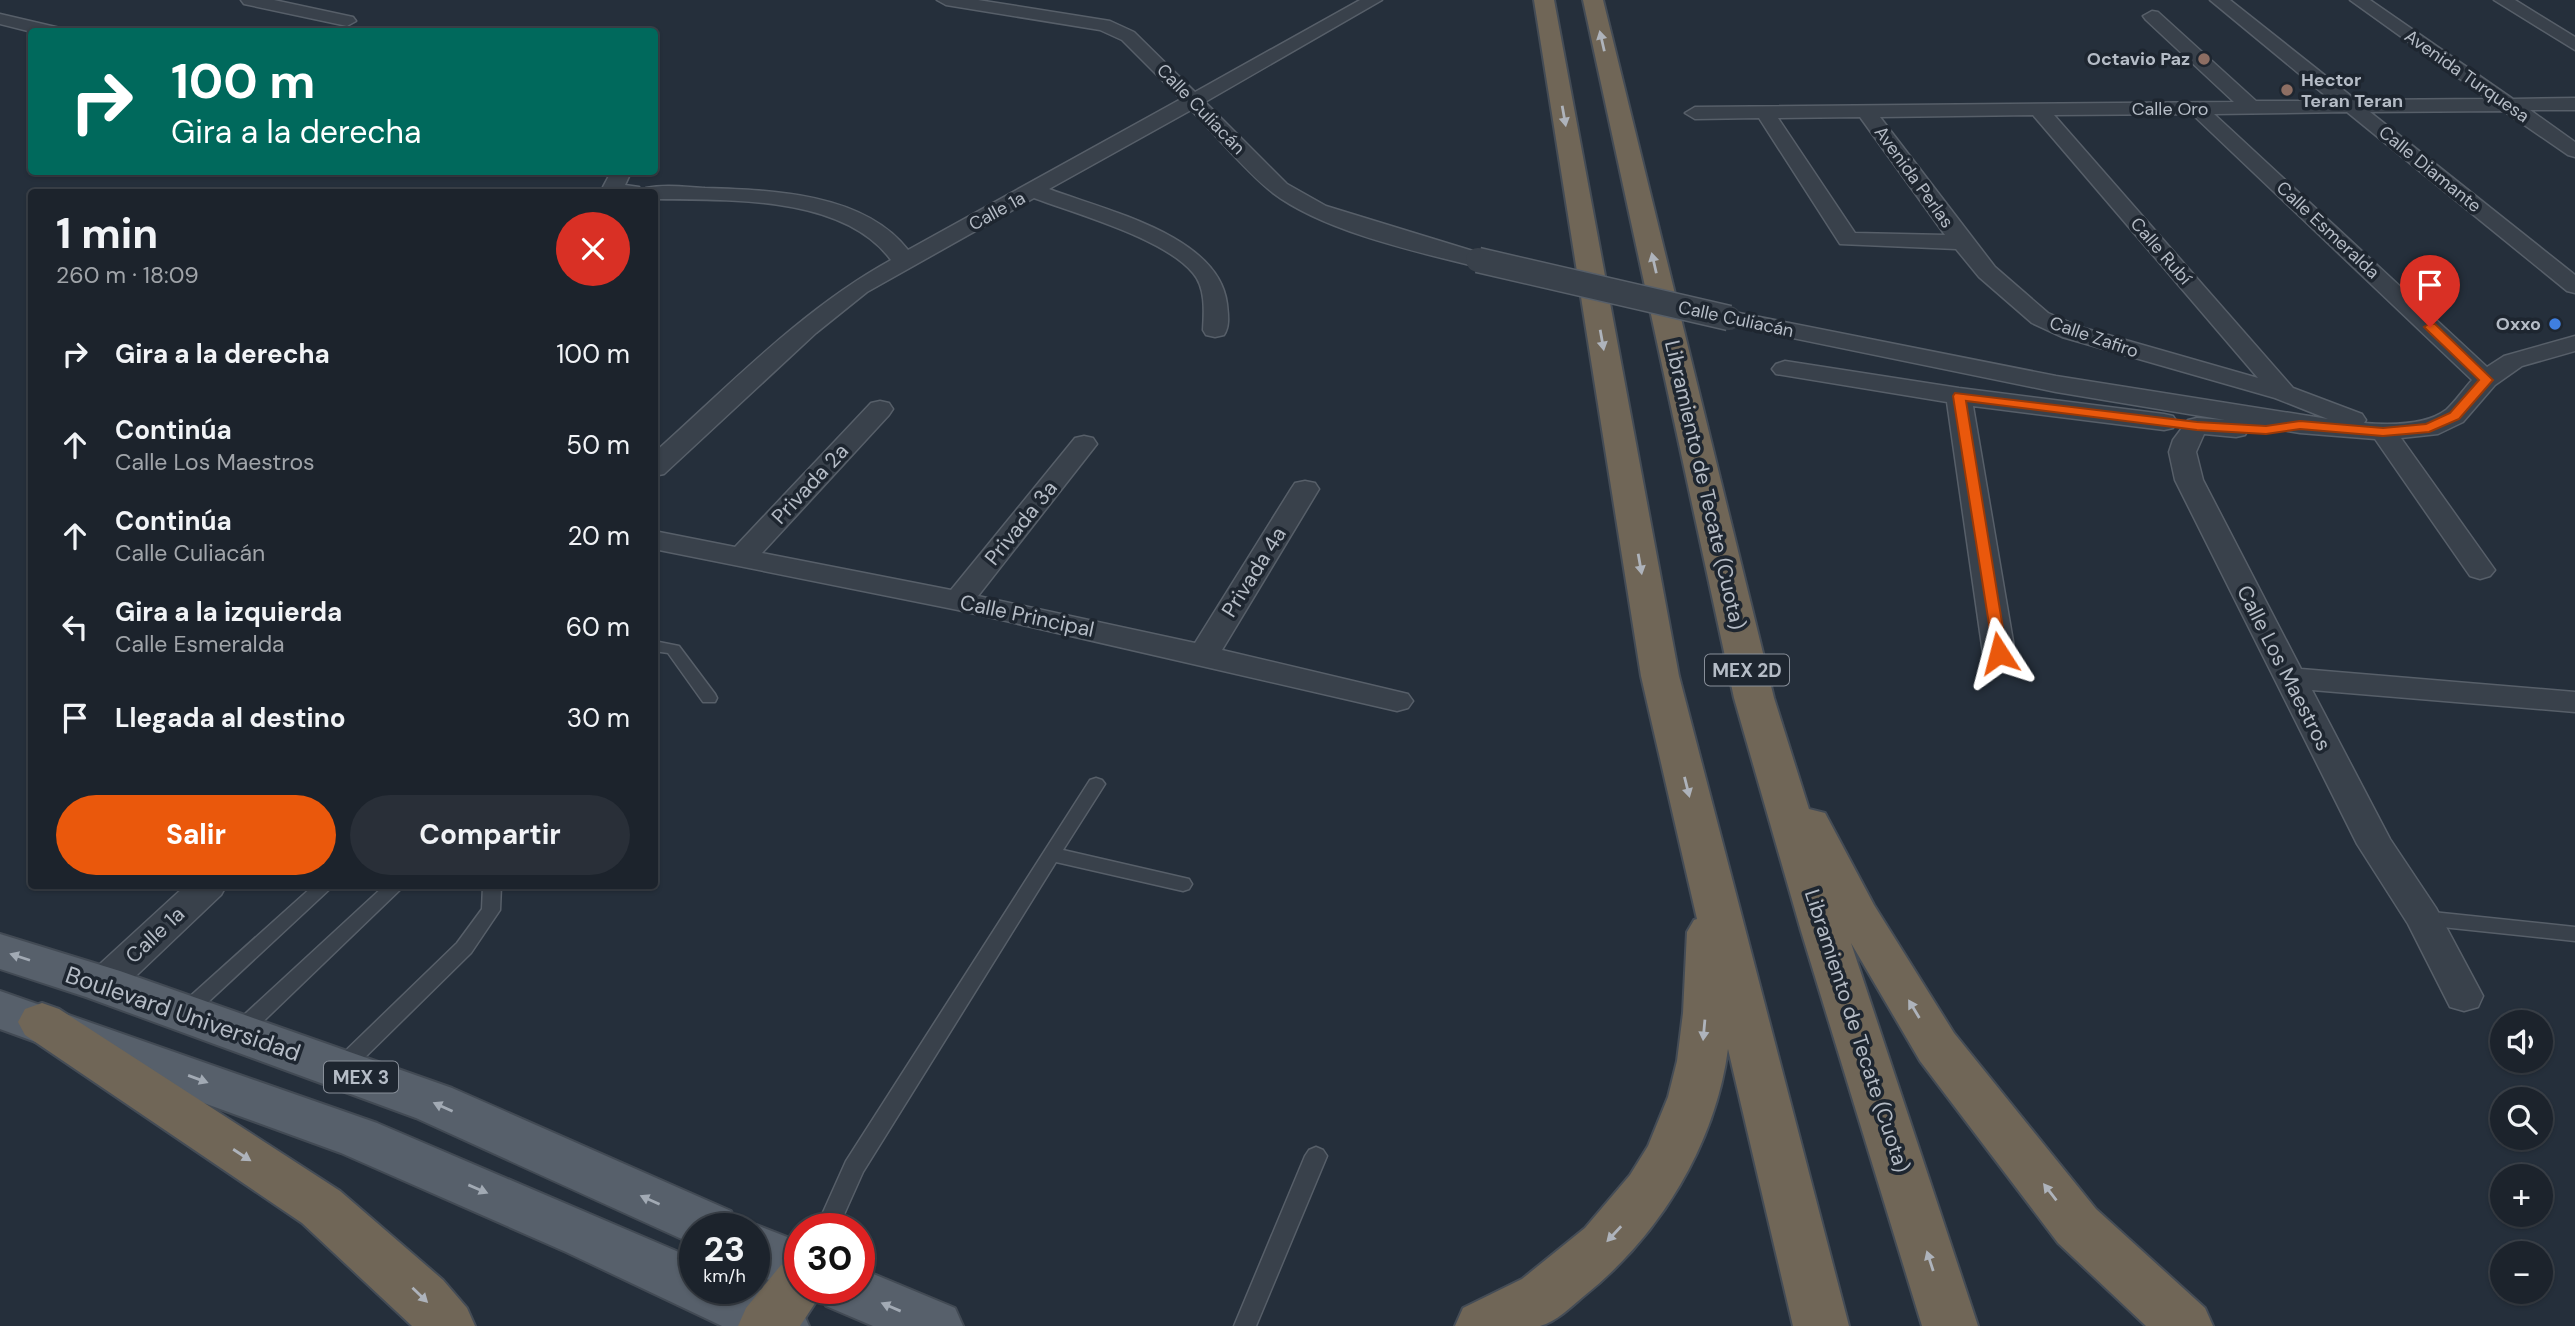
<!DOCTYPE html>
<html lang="es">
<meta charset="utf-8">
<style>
:root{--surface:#1c232c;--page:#292f38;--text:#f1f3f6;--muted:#a0a4a9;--line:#3a4048;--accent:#ea580c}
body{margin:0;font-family:"DM Sans",sans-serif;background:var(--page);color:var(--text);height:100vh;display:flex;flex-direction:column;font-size:26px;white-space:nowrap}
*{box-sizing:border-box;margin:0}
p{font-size:23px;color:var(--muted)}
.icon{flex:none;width:38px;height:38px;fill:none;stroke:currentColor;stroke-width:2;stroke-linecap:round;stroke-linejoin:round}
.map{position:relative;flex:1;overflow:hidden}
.details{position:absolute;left:28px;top:189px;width:630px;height:700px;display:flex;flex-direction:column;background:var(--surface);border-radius:7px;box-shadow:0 2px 5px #0004,0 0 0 2px var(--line)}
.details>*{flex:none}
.top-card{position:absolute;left:28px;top:28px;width:630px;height:147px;border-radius:7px;box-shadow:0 2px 5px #0004,0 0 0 2px var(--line);background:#00695c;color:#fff;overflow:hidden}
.buttons{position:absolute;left:2490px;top:1010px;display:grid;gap:14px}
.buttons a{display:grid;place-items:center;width:63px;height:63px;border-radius:50%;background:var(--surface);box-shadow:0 2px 5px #0004,0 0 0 2px var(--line);font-size:35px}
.speed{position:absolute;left:679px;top:1213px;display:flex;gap:14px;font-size:35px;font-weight:700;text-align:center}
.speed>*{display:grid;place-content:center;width:91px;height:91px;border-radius:50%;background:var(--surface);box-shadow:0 2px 5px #0004,0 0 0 2px var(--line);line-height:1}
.speed small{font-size:18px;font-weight:400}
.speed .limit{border:10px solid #d22;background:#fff;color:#111}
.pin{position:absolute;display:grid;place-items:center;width:60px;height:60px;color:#fff;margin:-72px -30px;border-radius:50% 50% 50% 0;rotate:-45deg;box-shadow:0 0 7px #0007}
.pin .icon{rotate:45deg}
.me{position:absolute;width:77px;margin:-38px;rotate:351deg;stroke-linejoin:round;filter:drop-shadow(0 0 5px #0008)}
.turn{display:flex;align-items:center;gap:24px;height:147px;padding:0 28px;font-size:32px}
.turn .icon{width:91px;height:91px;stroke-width:2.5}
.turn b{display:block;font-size:49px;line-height:60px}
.round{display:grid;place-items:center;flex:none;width:74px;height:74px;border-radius:37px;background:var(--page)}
.headline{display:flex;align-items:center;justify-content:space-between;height:119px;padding:0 28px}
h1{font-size:42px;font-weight:700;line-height:52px}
.cta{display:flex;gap:14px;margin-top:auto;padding:14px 28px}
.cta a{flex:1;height:80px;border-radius:42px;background:var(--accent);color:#fff;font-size:28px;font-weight:700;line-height:80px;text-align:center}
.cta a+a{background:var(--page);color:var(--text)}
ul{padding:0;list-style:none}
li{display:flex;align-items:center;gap:21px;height:91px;padding:0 28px}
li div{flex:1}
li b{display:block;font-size:26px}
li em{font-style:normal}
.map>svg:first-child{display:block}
</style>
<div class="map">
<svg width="2575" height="1326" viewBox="0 0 2575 1326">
<rect width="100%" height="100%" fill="#252f3b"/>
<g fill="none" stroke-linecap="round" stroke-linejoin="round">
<g stroke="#575f69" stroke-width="3">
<g id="lane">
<path d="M654 641 679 646 715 694 717 698 715 702H703L668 653 654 651Z"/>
<path d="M1096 778 1102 780 1105 784 1063 850 1189 879 1192 884 1189 889 1183 891 1056 862 863 1172 838 1228H816L846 1161 1090 780Z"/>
<path d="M313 886H333L191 1018 184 1021 177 1018 174 1013 177 1008Z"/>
<path d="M384 886H404L246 1038 239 1040 232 1038 229 1032 232 1026Z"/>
<path d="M483 886H501L500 910 471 953 349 1073 342 1075 335 1073 332 1067 335 1061 457 943 482 909Z"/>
<path d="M2423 911 2575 927V941L2423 925 2416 923 2414 918 2416 913Z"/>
<path d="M1316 1147 1323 1150 1327 1156 1256 1326H1234L1305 1156 1309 1150Z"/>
</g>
</g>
<g stroke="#575f69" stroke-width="3">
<g id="street">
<path d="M241 0H274L353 17 356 21 347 26 244 4Z"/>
<path d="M937 0H978L1110 21 1134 32 1195 92 1360 0H1382L1205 102 1287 184 1326 206 1486 255 1489 260 1486 265 1478 267C1417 252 1323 231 1273 193 1246 172 1216 135 1191 110L1049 189C1104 210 1219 235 1227 304 1228 314 1230 326 1224 335L1215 337 1206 335 1203 330C1204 312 1206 288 1193 273 1164 238 1076 214 1034 198L867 292 816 333 664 474 654 476V453C730 385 802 309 891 260 843 195 728 200 654 199V192H644L646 188C665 184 686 187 705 188 772 190 864 193 908 250L1181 99 1122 40 1100 30 946 5Z"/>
<path d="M2210 0H2230L2356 100 2488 99 2350 0H2370L2513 99 2575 98V110H2530L2575 142V157L2568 155 2504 111 2370 112 2575 275V293L2567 291 2347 112 2214 114 2487 367 2504 356 2575 336V351L2522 366 2495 385 2463 422 2438 434 2401 438 2495 570 2490 576 2480 579 2470 576 2375 439 2300 433 2246 424 2249 429 2245 435 2236 437 2204 434 2196 452 2203 480 2301 669 2575 692V712L2312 690 2390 839 2436 908 2483 996 2478 1007 2464 1011 2450 1007 2408 924 2357 844 2175 480 2169 452 2173 440 2188 420 2197 418 2225 420 2056 392 1729 325 1721 323 1717 318 1721 313 1729 311 2056 376 2328 419 2275 398 2062 337 2032 323 1979 277 1956 249 1840 244 1759 118 1695 119 1685 113 1695 107 2234 102 2146 20 2143 16 2152 11 2158 12 2256 101H2332ZM2192 114 2472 380C2463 390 2455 402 2446 410 2425 426 2389 425 2364 423L2366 420 2362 414 2293 388 2054 115ZM2033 115 2258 378 2080 327 2048 313 1995 267 1880 117ZM1860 117 1945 235 1855 233 1778 118Z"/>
<path d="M2494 0H2515L2575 37V50Z"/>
<path d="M0 14 60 28 63 32H32L0 24Z"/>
<path d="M611 172H631L625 185 639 187 642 192H607L603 187Z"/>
<path d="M1785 361 1959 388 2164 414 2173 416 2177 422 2173 428 2164 430 1973 406 2015 653 2010 660 1999 663 1988 660 1983 653 1947 402 1776 374 1772 369 1776 364Z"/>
<path d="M880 401 889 403 893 409 889 415 762 553 951 590 1075 438 1084 436 1093 438 1097 444 978 596 1195 643 1291 489 1295 483 1305 481 1315 483 1319 489 1222 650 1408 694 1413 701 1408 708 1397 711 958 610 654 549V531L735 547 871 403Z"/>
<path d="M185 886H226L221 895 117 994 103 999 89 994 84 984 89 974Z"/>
</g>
</g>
<g stroke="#424a54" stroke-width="4">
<g id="primary">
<path d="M0 934 120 971 452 1088 731 1211 739 1228H695V1245L416 1118 86 997 0 969Z"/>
<path d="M0 991 377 1123 695 1259V1288L754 1287 801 1308 809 1326H722L566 1252 341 1153 0 1029Z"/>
<path d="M754 1224 800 1242V1288H812L800 1292 754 1274V1228H742Z"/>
<path d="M859 1268 955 1308 963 1326H873L826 1306 818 1288H859Z"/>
</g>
</g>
<g stroke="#444c56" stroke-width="4">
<g id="highway">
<path d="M1534 0H1554L1679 676 1849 1326H1793L1728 1049C1715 1146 1659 1236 1584 1296 1572 1306 1556 1322 1540 1326 1521 1326 1476 1326 1455 1326L1463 1308 1522 1279 1585 1228 1630 1175 1648 1146 1668 1097 1677 1061 1683 1013 1687 932 1694 920 1697 919 1641 676Z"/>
<path d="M1583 0H1603L1774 698 1809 809 1825 813 1874 905 1954 1033 2096 1209 2205 1308 2213 1326H2146L2058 1243 1920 1061 1851 943 1978 1326H1922L1801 931 1734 698Z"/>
<path d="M42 1003 59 1009 340 1191 443 1280 467 1308 475 1326H412L302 1223 25 1035 18 1022 25 1009Z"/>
<path d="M800 1257V1288H825L800 1326H738L746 1308 781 1265Z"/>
</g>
</g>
<use href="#lane" fill="#39414b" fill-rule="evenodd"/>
<use href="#street" fill="#39414b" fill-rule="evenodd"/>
<use href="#primary" fill="#57606b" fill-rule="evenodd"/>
<use href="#highway" fill="#706657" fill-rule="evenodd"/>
<g stroke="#575f69" stroke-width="27" stroke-linecap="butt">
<path id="street-bridge" d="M1478 260 1729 318"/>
</g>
<use href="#street-bridge" stroke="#39414b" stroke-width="24"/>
</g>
<defs><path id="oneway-solid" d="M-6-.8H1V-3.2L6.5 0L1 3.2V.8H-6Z" transform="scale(1.75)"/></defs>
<g fill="#aeb3bb">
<use href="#oneway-solid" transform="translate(1602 41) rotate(-103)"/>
<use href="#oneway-solid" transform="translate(1564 116) rotate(80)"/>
<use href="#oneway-solid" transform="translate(1654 263) rotate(-103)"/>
<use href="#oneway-solid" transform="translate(1602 340) rotate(80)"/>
<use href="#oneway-solid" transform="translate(1640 564) rotate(80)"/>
<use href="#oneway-solid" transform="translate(1687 787) rotate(76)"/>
<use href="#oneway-solid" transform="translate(1914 1009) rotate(-121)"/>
<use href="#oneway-solid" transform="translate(1704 1030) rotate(95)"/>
<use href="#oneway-solid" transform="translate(242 1155) rotate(33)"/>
<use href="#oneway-solid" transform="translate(2050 1192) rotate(-128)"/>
<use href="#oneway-solid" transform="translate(1614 1234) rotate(133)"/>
<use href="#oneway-solid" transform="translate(1930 1261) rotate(-108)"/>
<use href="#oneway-solid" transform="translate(420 1295) rotate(44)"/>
</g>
<g fill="#a2aab4">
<use href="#oneway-solid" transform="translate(20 957) rotate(-162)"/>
<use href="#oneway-solid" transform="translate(198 1079) rotate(20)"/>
<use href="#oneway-solid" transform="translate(443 1107) rotate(-156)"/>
<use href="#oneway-solid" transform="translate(478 1189) rotate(23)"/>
<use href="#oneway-solid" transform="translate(650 1200) rotate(-156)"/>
<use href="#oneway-solid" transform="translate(891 1307) rotate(-157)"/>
</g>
<path fill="#ea580c" stroke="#983908" stroke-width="2" d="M2430 323 2435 324 2493 380 2459 419 2429 432 2383 436 2300 429 2266 434 2197 430 1966 401 2007 653 2005 656H1994L1953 396 1955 393 2197 422 2266 426 2300 421 2383 428 2426 424 2450 413 2479 380 2426 329 2424 327Z"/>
<g fill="#8d6e63" stroke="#1e2630" stroke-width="2.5">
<circle cx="2204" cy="59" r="7"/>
<circle cx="2287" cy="90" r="7"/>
</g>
<circle fill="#3f7fe0" stroke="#1e2630" stroke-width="2.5" cx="2555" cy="324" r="7"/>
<g text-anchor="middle" stroke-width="7" stroke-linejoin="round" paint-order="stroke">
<g font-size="18" font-weight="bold" fill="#b5bcc6" stroke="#1e2630" text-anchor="end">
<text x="2190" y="65">Octavio Paz</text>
<text x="2301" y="86" text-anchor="start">Hector<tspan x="2301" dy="21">Teran Teran</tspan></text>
<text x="2541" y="330">Oxxo</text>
</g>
<g font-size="18" fill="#b5bcc6" stroke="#1e2630">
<text transform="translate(2467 76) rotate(35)" y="6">Avenida Turquesa</text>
<text transform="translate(1201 109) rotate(46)" y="6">Calle Culiacán</text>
<text x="2170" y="115">Calle Oro</text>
<text transform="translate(2430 169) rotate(39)" y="6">Calle Diamante</text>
<text transform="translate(1914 177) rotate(54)" y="6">Avenida Perlas</text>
<text transform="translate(997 211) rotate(-29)" y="6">Calle 1a</text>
<text transform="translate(2328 230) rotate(43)" y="6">Calle Esmeralda</text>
<text transform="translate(2161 251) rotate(49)" y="6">Calle Rubí</text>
<text transform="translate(1736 319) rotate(12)" y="6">Calle Culiacán</text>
<text transform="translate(2094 337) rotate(19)" y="6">Calle Zafiro</text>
</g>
<g fill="#1e2630" stroke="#888f99" stroke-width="2">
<rect x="1705" y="654.5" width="84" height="31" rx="5"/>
<rect x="324" y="1061.5" width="74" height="31" rx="5"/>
</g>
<g font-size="19" font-weight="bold" fill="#b5bcc6">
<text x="1747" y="677">MEX 2D</text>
<text x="361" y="1084">MEX 3</text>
</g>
<g font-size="21" fill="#b5bcc6" stroke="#1e2630">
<text transform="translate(810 484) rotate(-47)" y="7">Privada 2a</text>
<text transform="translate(1705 485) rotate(77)" y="7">Libramiento de Tecate (Cuota)</text>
<text transform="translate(1021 523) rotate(-51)" y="7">Privada 3a</text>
<text transform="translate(1254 572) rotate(-58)" y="7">Privada 4a</text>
<text transform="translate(1027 616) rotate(12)" y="7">Calle Principal</text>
<text transform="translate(2284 668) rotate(63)" y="7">Calle Los Maestros</text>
<text transform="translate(155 935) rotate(-43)" y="7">Calle 1a</text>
<text transform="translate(1857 1031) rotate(72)" y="7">Libramiento de Tecate (Cuota)</text>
</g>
<g font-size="24" fill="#b5bcc6" stroke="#1e2630">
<text transform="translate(183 1014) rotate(19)" y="8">Boulevard Universidad</text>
</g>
</g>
</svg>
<div class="buttons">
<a><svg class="icon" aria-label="sound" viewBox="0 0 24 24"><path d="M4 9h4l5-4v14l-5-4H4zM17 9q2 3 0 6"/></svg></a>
<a><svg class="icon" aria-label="search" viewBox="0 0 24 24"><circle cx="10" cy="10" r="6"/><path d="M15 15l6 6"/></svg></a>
<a>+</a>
<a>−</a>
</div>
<div class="speed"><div>23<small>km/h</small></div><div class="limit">30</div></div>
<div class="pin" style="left:2430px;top:327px;background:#d93025"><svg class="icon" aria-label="arrive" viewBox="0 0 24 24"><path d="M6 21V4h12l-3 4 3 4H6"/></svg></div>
<svg class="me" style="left:1999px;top:653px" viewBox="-20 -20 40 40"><path d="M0-17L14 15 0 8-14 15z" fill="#ea580c" stroke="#fff" stroke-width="4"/></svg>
<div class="top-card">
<div class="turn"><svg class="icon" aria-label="right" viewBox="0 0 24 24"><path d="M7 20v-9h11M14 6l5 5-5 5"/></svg><div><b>100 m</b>Gira a la derecha</div></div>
</div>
<section class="details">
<div class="headline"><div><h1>1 min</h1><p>260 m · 18:09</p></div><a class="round" style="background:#d93025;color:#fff"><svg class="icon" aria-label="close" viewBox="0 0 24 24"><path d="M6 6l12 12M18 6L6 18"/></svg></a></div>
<ul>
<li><svg class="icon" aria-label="right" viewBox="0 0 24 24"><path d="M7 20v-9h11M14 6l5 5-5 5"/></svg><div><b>Gira a la derecha</b></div><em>100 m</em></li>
<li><svg class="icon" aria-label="ahead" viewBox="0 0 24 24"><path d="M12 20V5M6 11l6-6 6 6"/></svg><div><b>Continúa</b><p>Calle Los Maestros</p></div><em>50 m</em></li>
<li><svg class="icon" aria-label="ahead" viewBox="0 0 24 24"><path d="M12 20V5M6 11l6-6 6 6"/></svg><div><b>Continúa</b><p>Calle Culiacán</p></div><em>20 m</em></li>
<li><svg class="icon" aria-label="left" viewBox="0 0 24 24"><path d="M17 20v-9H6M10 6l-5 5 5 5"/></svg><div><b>Gira a la izquierda</b><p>Calle Esmeralda</p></div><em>60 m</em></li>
<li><svg class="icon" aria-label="arrive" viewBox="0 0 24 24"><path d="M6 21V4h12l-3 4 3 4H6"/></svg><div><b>Llegada al destino</b></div><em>30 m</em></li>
</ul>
<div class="cta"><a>Salir</a><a>Compartir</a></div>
</section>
</div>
